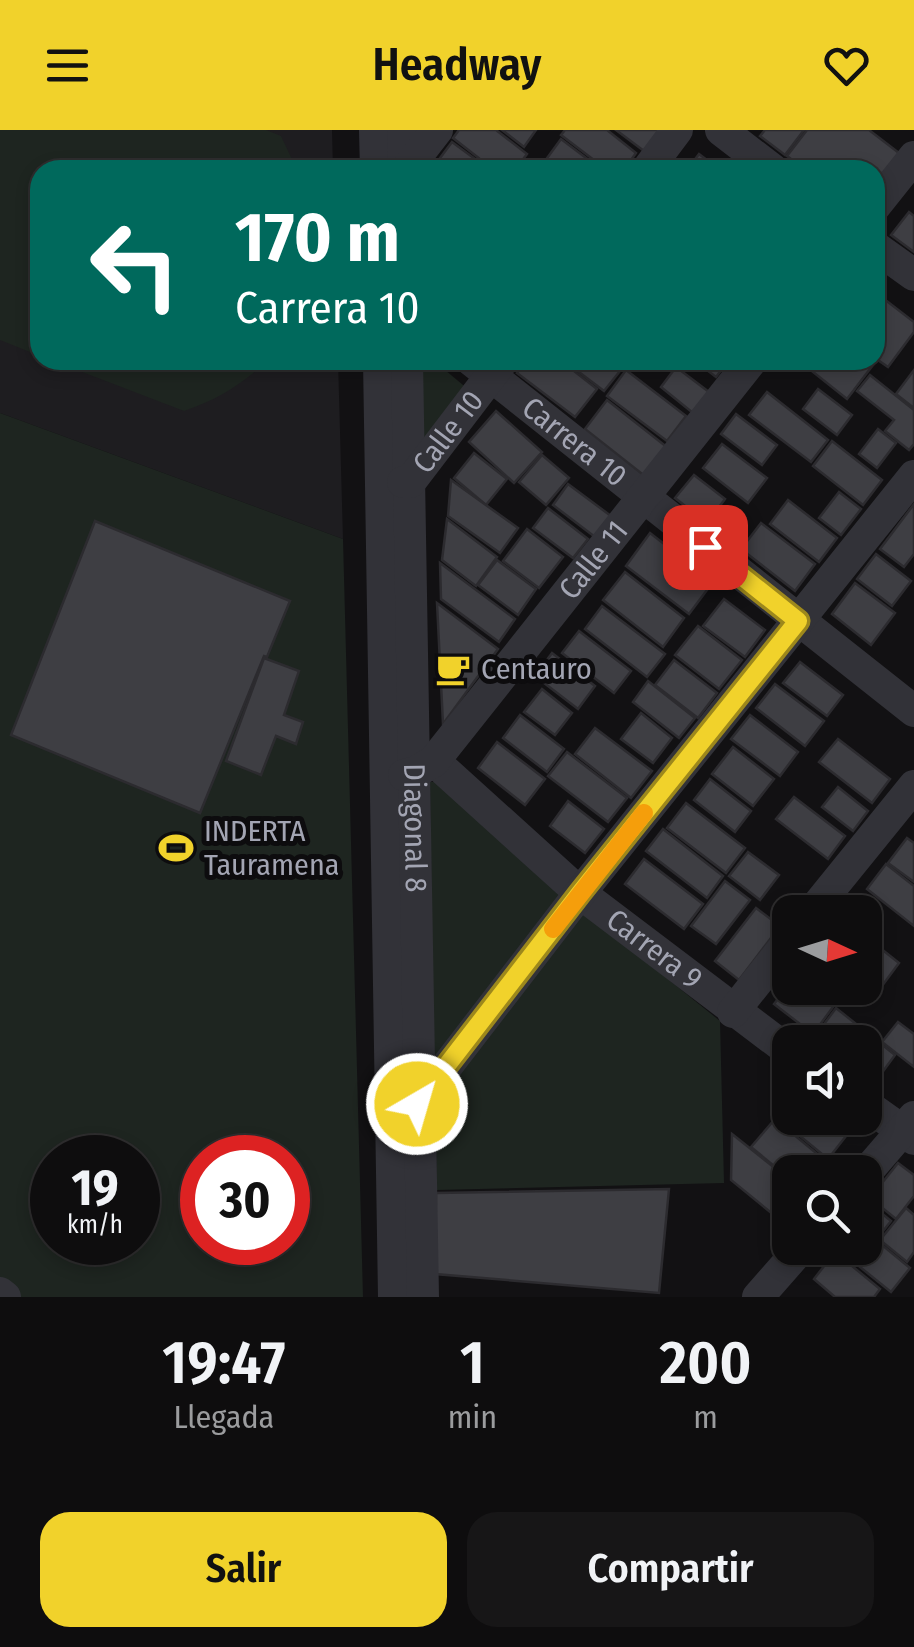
<!DOCTYPE html>
<html lang="es">
<style>
:root{--surface:#0e0d0e;--page:#171617;--text:#f1f3f6;--muted:#9b9c9e;--line:#2e2d2e;--accent:#f1d22b}
body{margin:0;font-family:"Fira Sans Condensed",sans-serif;background:var(--page);color:var(--text);height:100vh;display:flex;flex-direction:column;font-size:38px;white-space:nowrap}
*{box-sizing:border-box;margin:0}
p{font-size:32px;color:var(--muted)}
.icon{flex:none;width:55px;height:55px;fill:none;stroke:currentColor;stroke-width:2;stroke-linecap:round;stroke-linejoin:round}
.map{position:relative;height:1167px;overflow:hidden}
.sheet{display:flex;flex-direction:column;background:var(--surface);flex:1}
.sheet>*{flex:none}
.hud{position:absolute;left:30px;top:30px;width:855px;height:210px;border-radius:30px;box-shadow:0 5px 15px #0003,0 0 0 2px var(--line);background:#00695c;color:#fff;overflow:hidden}
.needle{width:65px;rotate:94deg}
.buttons{position:absolute;left:772px;top:765px;display:grid;gap:20px}
.buttons a{display:grid;place-items:center;width:110px;height:110px;border-radius:20px;background:var(--surface);box-shadow:0 5px 15px #0003,0 0 0 2px var(--line);font-size:50px}
.speed{position:absolute;left:30px;top:1005px;display:flex;gap:20px;font-size:50px;font-weight:700;text-align:center}
.speed>*{display:grid;place-content:center;width:130px;height:130px;border-radius:50%;background:var(--surface);box-shadow:0 5px 15px #0003,0 0 0 2px var(--line);line-height:1}
.speed small{font-size:25px;font-weight:400}
.speed .limit{border:15px solid #d22;background:#fff;color:#111}
.pin{position:absolute;display:grid;place-items:center;width:85px;height:85px;color:#fff;margin:-42px;border-radius:20px;box-shadow:0 5px 15px #0006}
.me{position:absolute;width:110px;margin:-55px;rotate:38deg;stroke-linejoin:round;filter:drop-shadow(0 0 8px #0008)}
.turn{display:flex;align-items:center;gap:35px;height:210px;padding:0 40px;font-size:45px}
.turn .icon{width:130px;height:130px;stroke-width:2.5}
.turn b{display:block;font-size:70px;line-height:85px}
.eta{display:flex;justify-content:space-evenly;align-items:center;height:170px;text-align:center}
.eta b{font-size:60px;font-weight:600;line-height:70px}
.button{display:flex;gap:20px;margin-top:auto;padding:20px 40px}
.button a{flex:1;height:115px;border-radius:30px;background:var(--accent);color:#111;font-size:40px;font-weight:600;line-height:115px;text-align:center}
.button a+a{background:var(--page);color:var(--text)}
header{display:flex;justify-content:space-between;align-items:center;height:130px;padding:0 40px;background:var(--accent);color:#111;font-size:45px;font-weight:600}
.map>svg:first-child{display:block}
</style>
<header><svg class="icon" aria-label="menu" viewBox="0 0 24 24"><path d="M4 6h16M4 12h16M4 18h16"/></svg>Headway<svg class="icon" aria-label="heart" viewBox="0 0 24 24"><path d="M12 20l-8-8c-3-5 5-10 8-4 3-6 11-1 8 4z"/></svg></header>
<div class="map">
<svg width="914" height="1167" viewBox="0 0 914 1167">
<rect width="100%" height="100%" fill="#121113"/>
<path fill="#1e1d20" d="M0 0H332L333 40H40V230H338L343 409 0 283Z"/>
<g fill="#1e2520" fill-rule="evenodd">
<path d="M0 0H266L281 6 297 40H40V226L0 210Z"/>
<path d="M51 230H268C243 254 217 270 184 281Z"/>
<path d="M417 230H433L469 260 416 329Z"/>
<path d="M0 283 343 409 363 1167H16L0 1154ZM52 1028H138V1112H52ZM202 1028H288V1112H202Z"/>
<path d="M430 652H437L571 770 434 944Z"/>
<path d="M582 780 720 891 724 1053 437 1060 435 973Z"/>
</g>
<g fill="#3e3e43" stroke="#2c2b2f" stroke-width="2.5">
<path d="M459 0H496L527 24 515 40H494L453 8Z"/>
<path d="M502 0H536L524 17Z"/>
<path d="M565 0H607L636 23 624 40H607L561 5Z"/>
<path d="M616 0H666L648 24Z"/>
<path d="M765 0H804L785 25 760 6Z"/>
<path d="M807 0H869L899 23 879 50 875 40H806L787 26Z"/>
<path d="M561 9 602 40H548L542 35Z"/>
<path d="M452 12 490 40H439L434 36Z"/>
<path d="M699 24 720 40H687Z"/>
<path d="M909 82 914 86V122L891 105Z"/>
<path d="M875 162 914 192V202L888 237 875 228Z"/>
<path d="M527 230H560L597 259 575 287 517 243Z"/>
<path d="M563 230H616L624 236 604 261Z"/>
<path d="M694 230H729L716 247Z"/>
<path d="M798 230H866L873 235 847 269Z"/>
<path d="M676 237 709 262 693 283 661 257Z"/>
<path d="M626 240 686 286 667 311 607 266Z"/>
<path d="M914 240V278L896 264Z"/>
<path d="M870 245 914 280V314L909 320 885 301 894 290 857 261Z"/>
<path d="M818 259 852 285 837 305 803 279Z"/>
<path d="M767 262 828 310 811 332 749 285Z"/>
<path d="M607 270 668 318 646 347 585 299Z"/>
<path d="M496 281 542 322 514 353 469 312Z"/>
<path d="M736 284 777 315 762 335 721 304Z"/>
<path d="M878 299 896 313 877 338 859 324Z"/>
<path d="M832 311 882 350 863 375 813 336Z"/>
<path d="M722 314 767 348 748 373 703 338Z"/>
<path d="M474 323 507 349 486 375 454 348Z"/>
<path d="M542 325 569 348 546 375 519 352Z"/>
<path d="M694 345 725 369 707 393 675 368Z"/>
<path d="M451 350 518 398 500 423 448 386Z"/>
<path d="M568 354 611 386 595 407 553 375Z"/>
<path d="M839 362 861 379 841 405 819 388Z"/>
<path d="M788 370 837 408 819 432 770 394Z"/>
<path d="M914 374V424L904 437 880 419Z"/>
<path d="M548 378 588 409 573 428 533 398Z"/>
<path d="M447 389 497 427 476 456 442 430Z"/>
<path d="M95 391 290 471 267 527 264 526 200 683 11 605Z"/>
<path d="M761 393 815 434 795 461 741 419Z"/>
<path d="M527 399 563 427 539 458 503 431Z"/>
<path d="M650 403 713 452 689 484 626 436Z"/>
<path d="M876 424 911 451 892 476 857 449Z"/>
<path d="M497 430 536 459 518 485 478 455Z"/>
<path d="M440 433 515 489 499 512 441 469Z"/>
<path d="M625 442 684 488 663 517 603 470Z"/>
<path d="M855 453 895 483 871 515 832 484Z"/>
<path d="M724 469 765 500 745 527 703 496Z"/>
<path d="M437 473 498 519 443 594Z"/>
<path d="M602 476 665 524 647 547 585 499Z"/>
<path d="M698 496 742 530 719 559 675 525Z"/>
<path d="M579 501 631 541 614 563 562 523Z"/>
<path d="M552 523 595 556 578 579 535 546Z"/>
<path d="M264 528 299 541 284 585 303 592 296 614 276 606 261 645 226 631Z"/>
<path d="M674 530 717 563 698 588 655 555Z"/>
<path d="M800 532 843 565 827 586 783 553Z"/>
<path d="M648 551 695 588 679 608 633 572Z"/>
<path d="M775 554 824 591 805 616 756 578Z"/>
<path d="M542 559 572 583 555 605 524 582Z"/>
<path d="M641 583 672 608 653 633 621 609Z"/>
<path d="M520 585 564 619 547 642 503 608Z"/>
<path d="M750 585 798 622 780 646 731 609Z"/>
<path d="M595 598 652 641 631 668 575 624Z"/>
<path d="M838 609 890 649 872 673 819 632Z"/>
<path d="M497 612 545 649 525 675 478 638Z"/>
<path d="M733 617 774 649 753 676 712 644Z"/>
<path d="M567 622 627 668 608 692 548 646Z"/>
<path d="M710 649 751 681 735 702 694 670Z"/>
<path d="M838 657 868 681 853 701 822 677Z"/>
<path d="M794 667 845 706 828 729 776 689Z"/>
<path d="M568 671 604 699 585 723 550 696Z"/>
<path d="M686 673 745 718 726 743 667 698Z"/>
<path d="M663 699 723 746 707 768 646 721Z"/>
<path d="M907 708 914 713V752L888 733Z"/>
<path d="M748 722 779 745 760 770 729 746Z"/>
<path d="M644 729 703 774 684 799 625 754Z"/>
<path d="M886 734 914 756V796L867 759Z"/>
<path d="M725 751 750 770 716 814 691 796Z"/>
<path d="M756 778 780 796 739 850 715 831Z"/>
<path d="M865 806 899 833 879 860 865 849Z"/>
<path d="M790 854V858H808L833 877 813 904 774 874Z"/>
<path d="M815 858H845L834 872Z"/>
<path d="M836 878 895 925 873 955 865 949V912H818L813 909Z"/>
<path d="M898 892 914 904V937L882 912Z"/>
<path d="M790 973V988H833L850 1001 828 1029 778 988Z"/>
<path d="M775 989 827 1032 819 1042H790V1049L751 1017Z"/>
<path d="M732 1004 790 1050V1077L780 1090 731 1050Z"/>
<path d="M898 1033 914 1045V1066L896 1089 870 1068Z"/>
<path d="M669 1059 659 1163 435 1144 436 1063Z"/>
<path d="M874 1077 891 1091 876 1110 910 1138 891 1162 839 1120 865 1118V1088Z"/>
<path d="M906 1078 914 1085V1122L907 1132 880 1110Z"/>
<path d="M835 1122 880 1159 874 1167H835L814 1149Z"/>
</g>
<g fill="none" stroke-linecap="round" stroke-linejoin="round">
<g stroke="#323238" stroke-width="32">
<path d="M375 0 376 40"/>
<path d="M403 0 404 40"/>
<path d="M721 0 773 40"/>
<path d="M406 40 437 0"/>
<path d="M647 40 677 0"/>
<path d="M875 76 914 27"/>
<path d="M875 117 914 145"/>
<path d="M379 230 394 1167"/>
<path id="s1" d="M407 230 423 1167"/>
<path id="s2" d="M471 230 914 581"/>
<path id="s3" d="M403 352H410L503 230"/>
<path id="s4" d="M434 631 580 763 790 922"/>
<path id="s5" d="M404 645 416 642 434 631 752 230"/>
<path d="M812 782 914 656"/>
<path d="M733 882 790 810"/>
<path d="M865 974 914 1009"/>
<path d="M413 975H417L580 763 914 346"/>
<path d="M865 1044 914 987"/>
<path d="M0 1163 5 1167"/>
<path d="M758 1167 801 1118"/>
</g>
</g>
<g fill="none" stroke-linecap="round" stroke-linejoin="round">
<g stroke="#9d881c" stroke-width="25">
<path id="route" d="M417 974 580 763 798 491 705 417"/>
</g>
<use href="#route" stroke="#f1d22b" stroke-width="18"/>
<path stroke="#f59e0b" stroke-width="18" d="M553 799 644 683"/>
</g>
<defs>
<g id="cafe-bare" transform="scale(2.7)"><path d="M-5.5-4.5H6V0H3Q3 3.5 0 3.5H-2.5Q-5.5 3.5-5.5 0ZM3-3.2v2h1.7v-2ZM-6 4.5H4V6H-6Z" fill="#f1d22b" stroke="#0d0c0e" stroke-width="2.5" paint-order="stroke"/></g>
<g id="stadium-bare" transform="scale(2.7)"><path d="M0-5a6.5 5 0 1 0 0 10a6.5 5 0 1 0 0-10ZM-3.5-1.8h7v3.6h-7Z" fill="#f1d22b" stroke="#0d0c0e" stroke-width="2.5" paint-order="stroke"/></g>
</defs>
<g fill-rule="evenodd">
<use href="#cafe-bare" x="453" y="539"/>
<use href="#stadium-bare" x="176" y="718"/>
</g>
<g text-anchor="middle" stroke-width="10" stroke-linejoin="round" paint-order="stroke">
<g font-size="30" fill="#a3a5b3" stroke="#0d0c0e">
<text dy="10" stroke="none"><textPath href="#s3" startOffset="70">Calle 10</textPath></text>
<text dy="10" stroke="none"><textPath href="#s2" startOffset="132">Carrera 10</textPath></text>
<text dy="10" stroke="none"><textPath href="#s5" startOffset="290">Calle 11</textPath></text>
<text dy="10" stroke="none"><textPath href="#s1" startOffset="468">Diagonal 8</textPath></text>
<text dy="10" stroke="none"><textPath href="#s4" startOffset="290">Carrera 9</textPath></text>
</g>
<g font-size="30" fill="#a3a5b3" stroke="#0d0c0e" text-anchor="start">
<text x="481" y="549">Centauro</text>
<text x="204" y="711">INDERTA<tspan x="204" dy="34">Tauramena</tspan></text>
</g>
</g>
</svg>
<div class="buttons">
<a><svg class="needle" viewBox="-14 -14 28 28"><path d="M0-13l5 13h-10z" fill="#e53935"/><path d="M0 13l5-13h-10z" fill="#9b9c9e"/></svg></a>
<a><svg class="icon" aria-label="sound" viewBox="0 0 24 24"><path d="M4 9h4l5-4v14l-5-4H4zM17 9q2 3 0 6"/></svg></a>
<a><svg class="icon" aria-label="search" viewBox="0 0 24 24"><circle cx="10" cy="10" r="6"/><path d="M15 15l6 6"/></svg></a>
</div>
<div class="speed"><div>19<small>km/h</small></div><div class="limit">30</div></div>
<div class="pin" style="left:705px;top:417px;background:#d93025"><svg class="icon" aria-label="arrive" viewBox="0 0 24 24"><path d="M6 21V4h12l-3 4 3 4H6"/></svg></div>
<svg class="me" style="left:417px;top:974px" viewBox="-20 -20 40 40"><circle r="17" fill="#f1d22b" stroke="#fff" stroke-width="3"/><path d="M0-11L8 9 0 5-8 9z" fill="#fff"/></svg>
<div class="hud">
<div class="turn"><svg class="icon" aria-label="left" viewBox="0 0 24 24"><path d="M17 20v-9H6M10 6l-5 5 5 5"/></svg><div><b>170 m</b>Carrera 10</div></div>
</div>
</div>
<section class="sheet">
<div class="eta">
<div><b>19:47</b><p>Llegada</p></div>
<div><b>1</b><p>min</p></div>
<div><b>200</b><p>m</p></div>
</div>
<div class="button"><a>Salir</a><a>Compartir</a></div>
</section>
